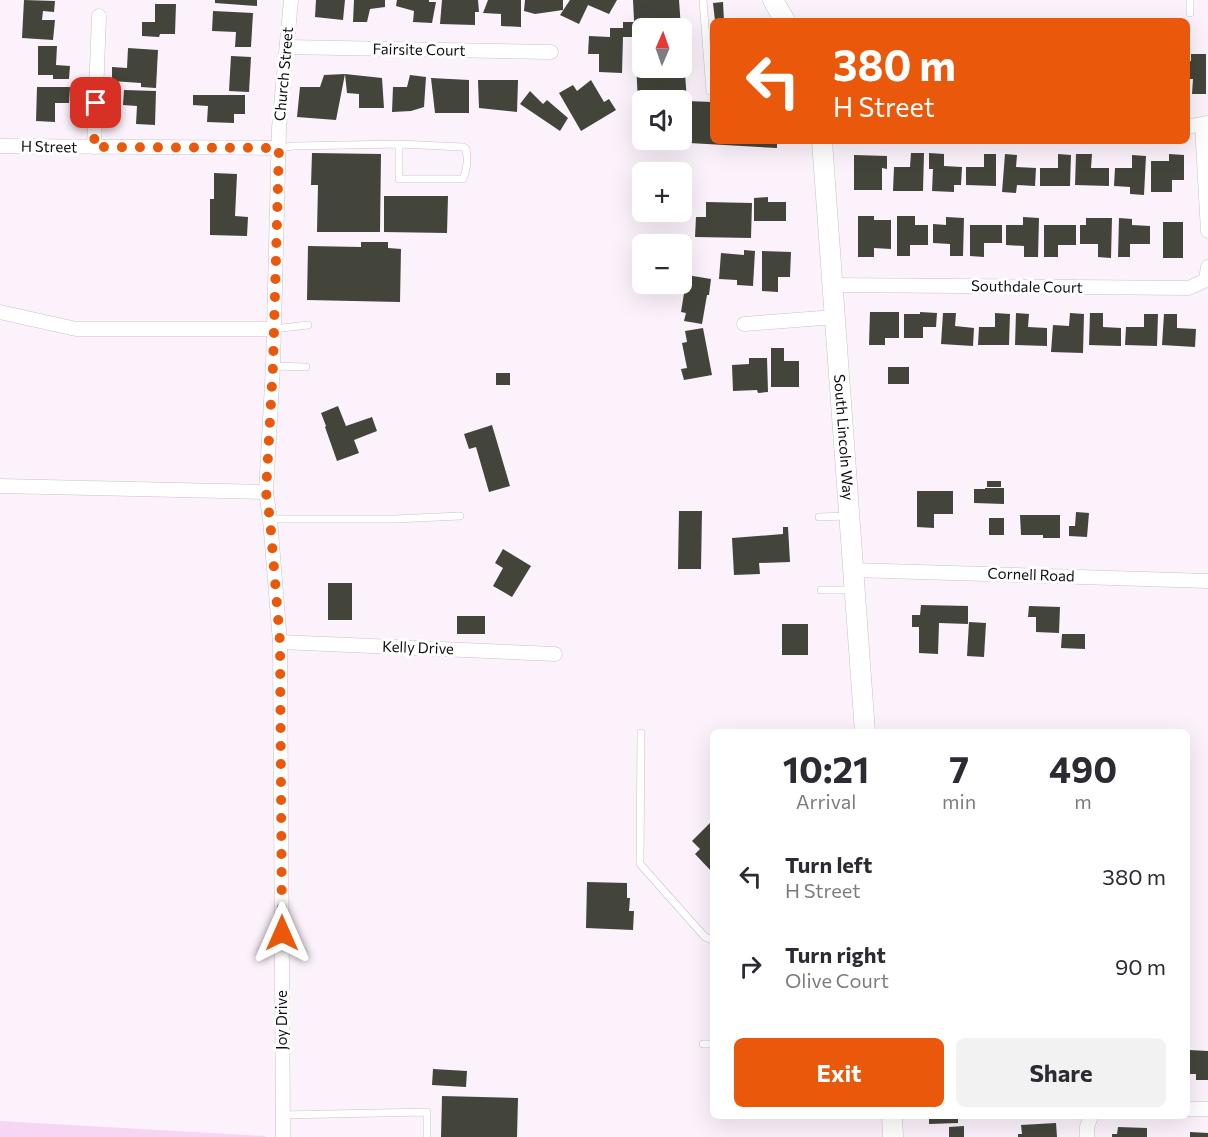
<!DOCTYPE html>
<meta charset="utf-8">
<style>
:root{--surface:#fff;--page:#f2f2f3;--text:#2b2b33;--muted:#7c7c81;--accent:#ea580c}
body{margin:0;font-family:Commissioner,sans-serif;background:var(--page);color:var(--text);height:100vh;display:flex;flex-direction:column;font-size:22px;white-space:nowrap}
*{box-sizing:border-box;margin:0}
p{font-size:20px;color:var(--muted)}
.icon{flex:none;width:33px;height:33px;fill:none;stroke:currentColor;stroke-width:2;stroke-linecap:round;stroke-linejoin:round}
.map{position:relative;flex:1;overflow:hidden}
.panel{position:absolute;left:710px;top:729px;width:480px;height:390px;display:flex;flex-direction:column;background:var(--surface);border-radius:9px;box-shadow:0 6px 24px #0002}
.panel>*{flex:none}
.hud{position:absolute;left:710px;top:18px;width:480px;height:126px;border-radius:9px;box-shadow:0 6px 24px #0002;background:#ea580c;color:#fff;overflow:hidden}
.needle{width:39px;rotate:2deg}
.buttons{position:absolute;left:632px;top:18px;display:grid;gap:12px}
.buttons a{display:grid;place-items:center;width:60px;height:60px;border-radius:9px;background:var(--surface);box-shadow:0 6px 24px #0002;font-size:30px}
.pin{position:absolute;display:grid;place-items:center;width:51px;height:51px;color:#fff;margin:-26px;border-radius:12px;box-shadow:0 3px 9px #0006}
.me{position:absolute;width:66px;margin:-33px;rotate:0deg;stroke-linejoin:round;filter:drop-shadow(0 0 4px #0008)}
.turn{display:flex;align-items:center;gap:21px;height:126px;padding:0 24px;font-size:27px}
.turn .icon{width:78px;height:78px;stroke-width:2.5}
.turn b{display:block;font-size:42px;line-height:51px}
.eta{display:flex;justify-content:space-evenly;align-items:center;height:102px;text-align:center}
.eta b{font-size:36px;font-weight:700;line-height:42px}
.action{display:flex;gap:12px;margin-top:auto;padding:12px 24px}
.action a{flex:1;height:69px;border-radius:9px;background:var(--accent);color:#fff;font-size:24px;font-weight:700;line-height:69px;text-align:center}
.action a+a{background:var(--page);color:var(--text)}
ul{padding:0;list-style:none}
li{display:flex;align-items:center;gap:18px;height:90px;padding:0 24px}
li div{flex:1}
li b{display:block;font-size:22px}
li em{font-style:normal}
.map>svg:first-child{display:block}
</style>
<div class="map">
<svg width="1208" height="1137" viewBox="0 0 1208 1137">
<rect width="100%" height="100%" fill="#fcf2fb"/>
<path fill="#f6d6f3" d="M0 1121 265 1136V1137H0Z"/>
<g fill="#43443a">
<path d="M24 0 55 1 54 12 43 11 42 20H55L53 40 22 38Z"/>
<path d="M215 0H257V6L215 3Z"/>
<path d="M316 0H345L343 20 315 17Z"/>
<path d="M354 0H385V7L370 9 367 22H353Z"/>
<path d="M397 0H429V2H436L432 23 413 22 414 11 396 6Z"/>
<path d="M442 0H478L479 12H475V25L440 24Z"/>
<path d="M488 0H521V27L501 26V14L483 13Z"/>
<path d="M525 0H563V10L535 14 524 11Z"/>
<path d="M570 0H617L609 14 588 5 579 24 560 15Z"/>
<path d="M633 0H679L681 28H642V68H681V46H683L687 101 712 102V141H777V148L654 141V140H681V100H642V144H640Z"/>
<path d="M723 2 724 21H715L713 3Z"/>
<path d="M155 4H176L175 34H160L159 37 142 36V22H155Z"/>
<path d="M213 11 253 13 251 47H235L236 32 212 31Z"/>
<path d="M623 22H634V37H623L622 73 599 72V54H588L589 36 610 37V28H623Z"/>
<path d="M38 46H57L56 65 70 66 69 79H53V75H38Z"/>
<path d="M128 48 158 50 156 88 141 87V83L112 81V67L127 68Z"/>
<path d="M1191 54H1206V94H1192L1193 79H1186V61H1191Z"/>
<path d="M231 56 251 57 249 92 229 91Z"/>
<path d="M345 74 382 78 384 108H359V94L347 93Z"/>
<path d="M345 74 336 120 297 117 300 87H320L324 75Z"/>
<path d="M410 75 426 77 424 107 411 111 392 112 393 87H407Z"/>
<path d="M431 78 469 80V113H435Z"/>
<path d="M478 80H518L517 112 479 108Z"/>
<path d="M591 80 604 102 609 99 616 110 581 131 559 93 573 85 577 91Z"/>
<path d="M37 87H70L69 103H55V122L36 121Z"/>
<path d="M124 90 156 91 155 125 136 124 137 106 123 105Z"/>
<path d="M530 91 543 104 547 100 568 118 560 131 520 104Z"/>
<path d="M193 95H245V114H234V123L207 122 208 106 193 105Z"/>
<path d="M312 153 381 154 380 232H317L318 185H311Z"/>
<path d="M911 153H924L923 191H893L894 167H910Z"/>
<path d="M929 153 944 154V166L962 167 961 185H954V192L932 191 933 169H929Z"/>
<path d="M984 154H996V186L966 185V167H984Z"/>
<path d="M1005 154 1017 155 1016 167 1036 168 1035 186 1017 185 1016 193 1002 192Z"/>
<path d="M1058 154 1071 155 1070 186H1040V168H1058Z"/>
<path d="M1076 154H1092L1091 168H1109V186L1075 185Z"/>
<path d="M1169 154 1184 155V180H1172V192H1151V161H1169Z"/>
<path d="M854 155 887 156V169L882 168V190H854Z"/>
<path d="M1132 155 1146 156 1144 195 1130 194V187L1114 186 1115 168H1132Z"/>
<path d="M214 173 237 174 235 216 248 217 247 236 210 235V199H214Z"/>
<path d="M384 196H448L447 233 384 232Z"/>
<path d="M768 197V202H786V221H754V198Z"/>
<path d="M706 202 752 203 751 238 695 237 696 217H706Z"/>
<path d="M858 216H874V220H891V249L874 248V257H858Z"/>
<path d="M897 216H915V225H928V245H910V256H897Z"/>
<path d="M946 217 964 218 963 256H950V244L933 243V224L946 225Z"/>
<path d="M1023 217 1039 218 1038 257H1024V246L1006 245V225H1023Z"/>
<path d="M1086 218H1112L1111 258 1098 257V244H1080V225H1086Z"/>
<path d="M1119 218 1132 219V225L1150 226V244H1130V257H1118Z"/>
<rect x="1163" y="222" width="20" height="36"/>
<path d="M970 225H1002V243H984V257L970 256Z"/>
<path d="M1044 225H1076V245H1058V257H1044Z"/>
<path d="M361 242H388V248L401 249 400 302 307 300 308 246 361 247Z"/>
<path d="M744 250 755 251 753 286 737 285V280L719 279 721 253 744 255Z"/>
<path d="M762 251 791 252 790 277H778V292L762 291Z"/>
<path d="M687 275 711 279 709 295H707L702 324 684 321 686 313 681 312Z"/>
<path d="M870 312H899V338H885V345H869Z"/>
<path d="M920 312 937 313 936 327H923V338H904V314H920Z"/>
<path d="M943 313H956L955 326 974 328 973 346 941 344Z"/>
<path d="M995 313 1010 314 1009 345H978L979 327H995Z"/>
<path d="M1016 313 1029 314 1028 327 1047 328V346L1015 345Z"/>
<path d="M1070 313 1084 314 1083 353 1051 352 1053 325 1069 326Z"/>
<path d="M1090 313H1103V327L1121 328V346L1089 345Z"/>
<path d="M1144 314H1158L1157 346 1125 345 1126 327H1144Z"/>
<path d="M1164 314H1177V328L1196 329 1195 347 1162 345Z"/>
<path d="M703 328 712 375 684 380 681 369 687 368 682 343 687 342 685 331Z"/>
<path d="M771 348H784V361H799V387H771Z"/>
<path d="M749 358H767L768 392 758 393 757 390 733 391 732 365 749 364Z"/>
<rect x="888" y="367" width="21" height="17"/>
<rect x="496" y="373" width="14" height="12"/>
<path d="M338 406 346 426 372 417 377 431 354 440 359 453 337 461 325 427 326 426 321 413Z"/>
<path d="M492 425 510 486 489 492 476 447 469 449 464 434Z"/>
<rect x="987" y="481" width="14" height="6"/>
<path d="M985 488H1004V504L974 503V489H985Z"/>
<path d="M917 491H953V514H934V528L917 527Z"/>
<path d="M679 511H702L701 569H678Z"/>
<path d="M1076 512 1089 513 1087 537 1069 536V526H1075Z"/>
<path d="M1020 515H1060V538H1043V535H1021Z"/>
<rect x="989" y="518" width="15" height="17"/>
<path d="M783 527H788L790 562 759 563 760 574 734 575 732 538 783 534Z"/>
<path d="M503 549 531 566 512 597 493 586 503 568 495 563Z"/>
<rect x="328" y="583" width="24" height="37"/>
<path d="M921 605 968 606V624L939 623 938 654 919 653V627H912V615H920Z"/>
<path d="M1029 606 1060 607 1059 633 1036 632V617H1028Z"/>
<rect x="457" y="616" width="28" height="18"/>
<path d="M969 622 986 623 984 657 967 656Z"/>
<rect x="782" y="624" width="26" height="31"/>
<path d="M1062 634H1085V649L1061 648Z"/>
<path d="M712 821V872L695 854 700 849 692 841Z"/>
<path d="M587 882 627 883V898H630L629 911H634L633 930 586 928Z"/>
<path d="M1189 1050 1208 1051V1080H1196V1074H1189Z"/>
<path d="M433 1069 467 1071 466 1087 432 1085Z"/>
<path d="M442 1096 518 1098 517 1137H441Z"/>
<path d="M929 1116H958V1123L929 1124Z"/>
<path d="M1056 1123 1057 1137H1018V1134H1022L1021 1125Z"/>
<path d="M964 1126V1137H949V1127Z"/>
<path d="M1118 1127 1147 1128V1137H1112V1134H1117Z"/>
<path d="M1190 1132 1208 1133V1137H1190Z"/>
</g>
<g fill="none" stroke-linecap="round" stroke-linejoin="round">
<g stroke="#cac1c9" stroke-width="8">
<g id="service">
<path d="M703 0 710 91"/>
<path d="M1190 13V0"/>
<path d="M279 148 294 146 399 144 463 147 466 149C468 158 467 170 463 179H399V144"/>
<path d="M274 329 308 325"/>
<path d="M273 366 306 367"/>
<path d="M819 517 847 516"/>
<path d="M270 519H395L460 516"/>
<path d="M821 590H852"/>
<path d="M641 733 640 864 705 937 712 940"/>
<path d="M703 1044H712"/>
<path d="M283 1115 427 1112V1137"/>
</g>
</g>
<g stroke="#cac1c9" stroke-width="15">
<g id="minor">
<path d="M287 47 551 52"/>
<path d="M1202 125 1208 231"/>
<path d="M1186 127 1208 123"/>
<path d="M0 146 279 148"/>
<path d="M94 147 99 16"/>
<path d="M833 285 1189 288 1206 280 1208 267"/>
<path d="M0 312 76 329H274"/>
<path d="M744 324 835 317"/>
<path d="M0 486 266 492"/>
<path d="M853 570 1208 581"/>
<path d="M280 642 555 654"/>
<path d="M1186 1109H1208"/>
<path d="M283 1137 280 642 270 519 266 492 273 366 279 128 291 0"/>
<path d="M1087 1137V1127L1091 1116"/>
</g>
</g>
<g stroke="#cac1c9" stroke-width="21">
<g id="secondary">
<path d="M773 0 785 21"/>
<path id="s1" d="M822 141 865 732"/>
<path d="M892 1116 893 1137"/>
</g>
</g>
<use href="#service" stroke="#fff" stroke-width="7"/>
<use href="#minor" stroke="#fff" stroke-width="14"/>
<use href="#secondary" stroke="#fff" stroke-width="20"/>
</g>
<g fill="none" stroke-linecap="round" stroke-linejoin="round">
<path stroke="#ea580c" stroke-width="10" stroke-dasharray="0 18" d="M96 103 94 147 279 148 273 366 266 492 270 519 280 642 282 933"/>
</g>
<g text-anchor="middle" stroke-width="6" stroke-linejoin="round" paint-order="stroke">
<g font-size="15" fill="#110e11" stroke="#fff">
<text transform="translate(419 50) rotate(1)" y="5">Fairsite Court</text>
<text transform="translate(284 74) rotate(-85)" y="5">Church Street</text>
<text transform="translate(49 147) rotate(1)" y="5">H Street</text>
<text transform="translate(1027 287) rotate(1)" y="5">Southdale Court</text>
<text dy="5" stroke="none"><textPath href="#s1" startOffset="297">South Lincoln Way</textPath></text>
<text transform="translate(1031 575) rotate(2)" y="5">Cornell Road</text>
<text transform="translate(418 648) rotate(2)" y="5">Kelly Drive</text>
<text transform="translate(282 1020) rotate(-90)" y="5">Joy Drive</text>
</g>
</g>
</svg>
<div class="buttons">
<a><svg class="needle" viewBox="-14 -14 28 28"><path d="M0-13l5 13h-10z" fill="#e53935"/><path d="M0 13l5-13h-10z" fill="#7c7c81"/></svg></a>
<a><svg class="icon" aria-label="sound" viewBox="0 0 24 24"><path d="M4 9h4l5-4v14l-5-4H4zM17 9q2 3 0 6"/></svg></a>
<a>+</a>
<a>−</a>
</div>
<div class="pin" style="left:96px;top:103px;background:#d93025"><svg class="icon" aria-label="arrive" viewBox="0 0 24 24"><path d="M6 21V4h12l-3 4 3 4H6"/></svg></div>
<svg class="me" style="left:282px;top:933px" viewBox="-20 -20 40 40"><path d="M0-17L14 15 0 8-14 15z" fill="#ea580c" stroke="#fff" stroke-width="4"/></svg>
<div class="hud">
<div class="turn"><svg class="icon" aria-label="left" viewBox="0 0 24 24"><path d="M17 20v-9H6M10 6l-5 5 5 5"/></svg><div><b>380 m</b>H Street</div></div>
</div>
<section class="panel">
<div class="eta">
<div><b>10:21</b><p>Arrival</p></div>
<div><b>7</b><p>min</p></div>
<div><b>490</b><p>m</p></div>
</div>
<ul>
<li><svg class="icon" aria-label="left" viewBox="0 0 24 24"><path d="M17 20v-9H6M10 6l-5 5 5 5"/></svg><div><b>Turn left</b><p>H Street</p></div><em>380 m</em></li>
<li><svg class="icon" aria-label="right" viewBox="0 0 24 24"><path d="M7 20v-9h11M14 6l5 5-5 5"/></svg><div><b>Turn right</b><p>Olive Court</p></div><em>90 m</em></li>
</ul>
<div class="action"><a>Exit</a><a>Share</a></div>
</section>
</div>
